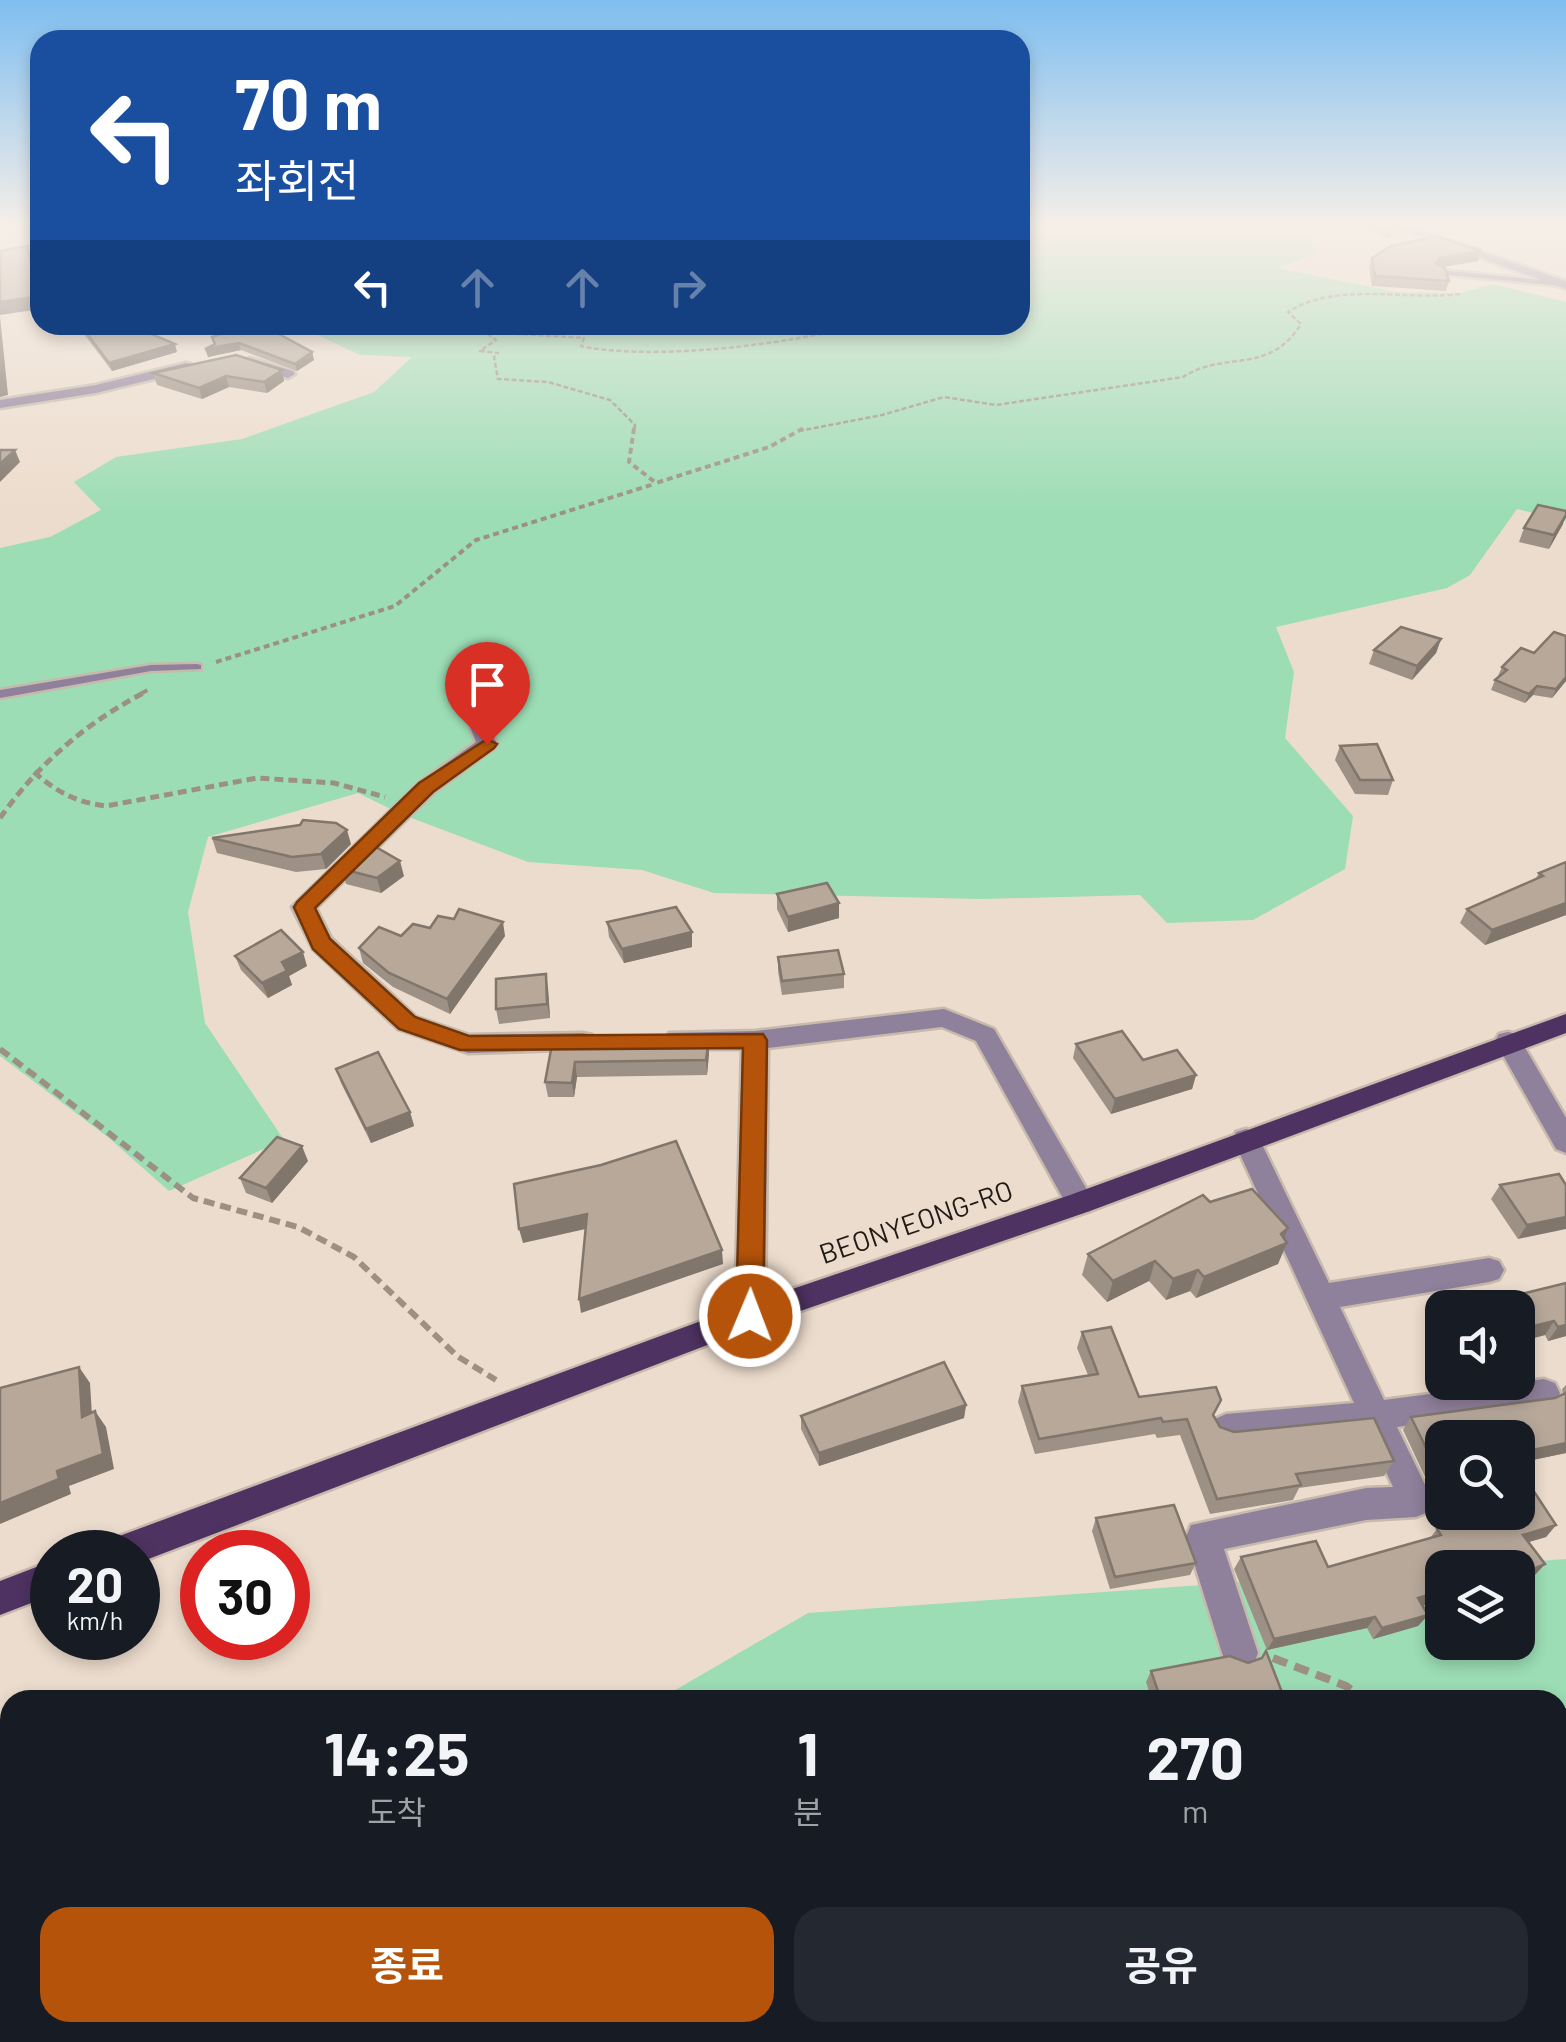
<!DOCTYPE html>
<html lang="ko">
<meta charset="utf-8">
<style>
:root{--surface:#171b24;--page:#242831;--text:#f1f3f6;--muted:#9ea1a6;--accent:#b45309}
body{margin:0;font-family:Barlow,"Noto Sans KR",sans-serif;background:var(--page);color:var(--text);height:100vh;display:flex;flex-direction:column;font-size:38px;white-space:nowrap}
*{box-sizing:border-box;margin:0}
p{font-size:32px;color:var(--muted)}
.icon{flex:none;width:55px;height:55px;fill:none;stroke:currentColor;stroke-width:2;stroke-linecap:round;stroke-linejoin:round}
.map{position:relative;flex:1;overflow:hidden}
.side{position:absolute;left:0px;top:1690px;width:1568px;height:352px;display:flex;flex-direction:column;background:var(--surface);border-radius:30px 30px 0 0;box-shadow:0 5px 15px #0003}
.side>*{flex:none}
.hud{position:absolute;left:30px;top:30px;width:1000px;height:305px;border-radius:30px;box-shadow:0 5px 15px #0003;background:#1a4fa0;color:#fff;overflow:hidden}
.controls{position:absolute;left:1425px;top:1290px;display:grid;gap:20px}
.controls a{display:grid;place-items:center;width:110px;height:110px;border-radius:20px;background:var(--surface);box-shadow:0 5px 15px #0003;font-size:50px}
.speed{position:absolute;left:30px;top:1530px;display:flex;gap:20px;font-size:50px;font-weight:700;text-align:center}
.speed>*{display:grid;place-content:center;width:130px;height:130px;border-radius:50%;background:var(--surface);box-shadow:0 5px 15px #0003;line-height:1}
.speed small{font-size:25px;font-weight:400}
.speed .limit{border:15px solid #d22;background:#fff;color:#111}
.pin{position:absolute;display:grid;place-items:center;width:85px;height:85px;color:#fff;margin:-102px -42px;border-radius:50% 50% 50% 0;rotate:-45deg;box-shadow:0 0 10px #0007}
.pin .icon{rotate:45deg}
.me{position:absolute;width:110px;margin:-55px;rotate:1deg;stroke-linejoin:round;filter:drop-shadow(0 0 8px #0008)}
.turn{display:flex;align-items:center;gap:35px;height:210px;padding:0 40px;font-size:45px}
.turn .icon{width:130px;height:130px;stroke-width:2.5}
.turn b{display:block;font-size:70px;line-height:85px}
.lanes{display:flex;align-items:center;height:95px;padding:0 40px;background:#0003;justify-content:center;gap:50px;direction:ltr}
.lanes .off{opacity:.35}
.eta{display:flex;justify-content:space-evenly;align-items:center;height:170px;text-align:center}
.eta b{font-size:60px;font-weight:700;line-height:70px}
.action{display:flex;gap:20px;margin-top:auto;padding:20px 40px}
.action a{flex:1;height:115px;border-radius:30px;background:var(--accent);color:#fff;font-size:40px;font-weight:700;line-height:115px;text-align:center}
.action a+a{background:var(--page);color:var(--text)}
.map>svg:first-child{display:block}
</style>
<div class="map">
<svg width="1566" height="2042" viewBox="0 0 1566 2042">
<rect width="100%" height="100%" fill="#ecdccd"/>
<g fill="#9cddb5" fill-rule="evenodd">
<path d="M1056 227H1258L1308 236 1317 253 1277 268 1396 292 1460 293 1492 284 1566 302V521L1517 509 1470 575 1447 588 1276 627 1294 672 1285 738 1353 816 1345 869 1253 920 1167 923 1140 895 982 899 714 893 642 870 528 862 401 814 358 793 208 837 188 912 205 1023 284 1140 169 1191 109 1138 0 1056V548L50 537 101 510 74 482 116 457 242 439 374 392 412 357 360 355 296 325H1020V231Z"/>
<path d="M1566 1559V2042H375L381 2032H1558V1700H658L808 1613ZM1442 1568H1518V1642H1442Z"/>
</g>
<g fill="none" stroke-linecap="round" stroke-linejoin="round">
<g stroke="#c7b9ac" stroke-width="5">
<g id="lane">
<path d="M1440 270 1561 282 1565 284 1561 286 1437 274Z"/>
<path d="M197 664 201 665V669L151 671 0 698V690L151 665Z"/>
</g>
</g>
<g stroke="#c7b9ac" stroke-width="5">
<g id="street">
<path d="M1395 227H1411L1566 281V289Z"/>
<path d="M250 358 293 371 295 374 288 378 245 365 243 362Z"/>
<path d="M186 363 191 364V370L96 393 0 408V400L96 385Z"/>
<path d="M480 721 487 723 497 744 494 748 433 793 316 908 331 938 416 1017 469 1035 583 1033 592 1035 596 1042 592 1049 468 1053 398 1029 313 949 292 907 419 783 476 742 470 727Z"/>
<path d="M944 1009 994 1029 1090 1195 1094 1203 1090 1211 1080 1214 1070 1211 976 1041 942 1027 768 1048 765 1316 761 1325 750 1329 739 1325 735 1316 742 1049H678L669 1047 665 1040 669 1033 755 1031Z"/>
<path d="M1508 1032 1517 1034 1566 1118V1153L1556 1149 1495 1041 1499 1034Z"/>
<path d="M1246 1129 1256 1132 1329 1283 1489 1258 1499 1261 1504 1270 1499 1279 1489 1282 1340 1307 1384 1400 1544 1379 1555 1383 1560 1393 1555 1403 1544 1407 1397 1427 1433 1501 1428 1512 1416 1517 1366 1520 1224 1549 1258 1653 1253 1666 1240 1671 1227 1666 1222 1653 1186 1537 1191 1525 1366 1488 1393 1487 1367 1430 1226 1444 1215 1439 1210 1429 1215 1419 1226 1414 1354 1403 1233 1139 1236 1132Z"/>
</g>
</g>
<g stroke="#c7b9ac" stroke-width="5">
<g id="primary">
<path d="M1566 1014V1033L1090 1211 757 1326 138 1563V1552H105L110 1540 122 1535 739 1307 1070 1195Z"/>
<path d="M52 1561V1595L0 1615V1581Z"/>
</g>
</g>
<g stroke="#9c9085" stroke-width="2.5" stroke-dasharray="5 2.5" stroke-linecap="butt">
<path d="M19 248 40 244"/>
<path d="M475 325 496 340 480 351 498 353 494 357 498 379 548 382 610 400 635 425 634 431"/>
<path d="M486 332 584 338 581 346C648 361 790 345 856 325"/>
<path d="M799 431 882 415 944 397 996 405 1183 377C1224 350 1269 376 1301 324L1288 312C1336 281 1405 301 1460 294"/>
</g>
<g stroke="#9c9085" stroke-width="4" stroke-dasharray="6 4" stroke-linecap="butt">
<path d="M634 428 629 462 656 483 769 447 804 428"/>
<path d="M216 662 395 606 476 540 654 484"/>
<path d="M142 693 150 689"/>
</g>
<g stroke="#9c9085" stroke-width="5" stroke-dasharray="9 5" stroke-linecap="butt">
<path d="M34 772C57 792 75 802 106 806L257 778 334 783 385 797"/>
<path d="M0 818C40 762 86 723 147 691"/>
</g>
<path stroke="#9c9085" stroke-width="6" stroke-dasharray="11 6" stroke-linecap="butt" d="M0 1049 193 1198 298 1227 354 1257 457 1356 496 1380"/>
<g stroke="#9c9085" stroke-width="8" stroke-dasharray="15 8" stroke-linecap="butt">
<path d="M1273 1658 1346 1686 1365 1700"/>
<path d="M1227 2042 1229 2032"/>
</g>
<use href="#lane" fill="#8f809b" fill-rule="evenodd"/>
<use href="#street" fill="#8f809b" fill-rule="evenodd"/>
<use href="#primary" fill="#4e3261" fill-rule="evenodd"/>
</g>
<g fill="#9d9084">
<rect x="1020" y="227" width="28" height="3"/>
<path d="M1366 227H1397L1396 231 1388 239Z"/>
<path d="M1372 258 1478 261 1442 267 1449 281 1446 291 1372 286 1369 267Z"/>
<path d="M82 327 177 352 112 371 84 334Z"/>
<path d="M212 337 312 352 314 360 297 371 241 350 208 357 214 345Z"/>
<path d="M282 370 284 381 267 393 229 387 202 399 157 385 153 373Z"/>
<path d="M1563 524 1549 549 1519 542 1524 528Z"/>
<path d="M1566 636V681L1552 698 1533 695 1525 703 1491 690 1495 680 1499 677 1498 676 1502 667 1534 653Z"/>
<path d="M1441 639 1436 653 1412 680 1369 664 1374 650Z"/>
<path d="M1340 746 1393 780 1388 795 1355 794 1335 760Z"/>
<path d="M212 838 351 844 326 869 296 872 217 853Z"/>
<path d="M1566 862V915L1485 945 1460 923 1467 909 1535 880 1539 873Z"/>
<path d="M342 869 404 876 381 893 346 884Z"/>
<path d="M777 894 839 918 788 932 777 909Z"/>
<path d="M607 922 692 932V947L624 963 609 937Z"/>
<path d="M430 928 505 936 450 1014 393 987 363 963 359 948Z"/>
<path d="M235 956 307 966 289 976 292 985 268 998 241 970Z"/>
<path d="M778 957 844 974V988L782 995 778 971Z"/>
<path d="M548 988 550 1018 499 1024 496 1009Z"/>
<path d="M553 1039 709 1053 707 1075 577 1077 574 1097H548L545 1082Z"/>
<path d="M1076 1044 1196 1075 1192 1089 1111 1114 1073 1058Z"/>
<path d="M336 1069 410 1112 414 1126 371 1143 341 1083Z"/>
<path d="M308 1161 272 1203 246 1193 240 1178Z"/>
<path d="M1500 1185H1566L1518 1239 1491 1199Z"/>
<path d="M1210 1202 1284 1239 1278 1264 1196 1298 1190 1291 1166 1300 1149 1281 1107 1302 1082 1275 1088 1254Z"/>
<path d="M1566 1283V1336L1548 1341 1545 1335 1518 1342V1308Z"/>
<path d="M1442 1313V1350L1428 1328 1437 1314Z"/>
<path d="M1082 1332 1139 1397 1214 1416 1220 1427 1234 1432 1394 1461 1384 1476 1299 1488 1293 1500 1210 1514 1180 1435 1157 1438 1155 1434 1035 1454 1018 1402 1022 1386 1088 1375 1077 1348Z"/>
<path d="M1566 1385V1453L1518 1463V1438H1442V1478L1427 1481 1403 1430 1411 1417 1555 1398 1563 1394 1562 1389Z"/>
<path d="M966 1405 964 1418 819 1466 801 1429V1416Z"/>
<path d="M1096 1518 1196 1563 1190 1575 1110 1589 1092 1531Z"/>
<path d="M1556 1525 1546 1537 1528 1542 1545 1564 1534 1576 1518 1583V1568H1442L1423 1606 1428 1615 1418 1626 1373 1639 1367 1628 1267 1650 1234 1569 1241 1557 1328 1567 1430 1538 1437 1529Z"/>
<path d="M1151 1671 1285 1700H1152L1146 1682Z"/>
</g>
<g fill="#80766c">
<path d="M27 246 40 294V309L0 315V302Z"/>
<path d="M1481 251 1478 261 1437 268 1436 264 1440 258Z"/>
<path d="M0 316 8 395 0 397Z"/>
<path d="M239 343 241 350 208 357 205 349Z"/>
<path d="M175 344 177 352 112 371 109 363Z"/>
<path d="M312 352 314 360 297 371 295 364Z"/>
<path d="M282 370 284 381 267 393 264 382Z"/>
<path d="M226 376 229 387 202 399 199 388Z"/>
<path d="M15 450 20 462 0 482V464Z"/>
<path d="M1566 515 1563 524 1549 549 1554 535Z"/>
<path d="M1441 639 1436 653 1412 680 1417 666Z"/>
<path d="M1566 677V681L1552 698 1556 689Z"/>
<path d="M1537 686 1533 695 1525 703 1529 694Z"/>
<path d="M347 830 351 844 326 869 321 854Z"/>
<path d="M400 861 404 876 381 893 377 878Z"/>
<path d="M839 903V918L788 932V917Z"/>
<path d="M1566 903V915L1485 945 1492 930Z"/>
<path d="M503 922 505 936 450 1014 447 999Z"/>
<path d="M692 932V947L624 963 622 949Z"/>
<path d="M303 952 307 966 289 976 292 985 268 998 262 983 282 962Z"/>
<path d="M546 974 548 988 550 1018 547 1004Z"/>
<path d="M709 1038V1053L707 1075 706 1060Z"/>
<path d="M575 1062 577 1077 574 1097 572 1083Z"/>
<path d="M1196 1075 1192 1089 1111 1114 1115 1099Z"/>
<path d="M410 1112 414 1126 371 1143 366 1129Z"/>
<path d="M302 1146 308 1161 272 1203 266 1188Z"/>
<path d="M587 1214 590 1228 523 1243 519 1229Z"/>
<path d="M1566 1217V1229L1518 1239 1527 1225Z"/>
<path d="M1288 1228 1281 1246 1287 1243 1278 1264 1196 1298 1204 1277Z"/>
<path d="M722 1250 723 1264 581 1313 579 1299Z"/>
<path d="M1155 1261 1149 1281 1107 1302 1113 1281Z"/>
<path d="M1198 1270 1190 1291 1166 1300 1173 1279Z"/>
<path d="M1554 1321 1545 1335 1518 1342V1330Z"/>
<path d="M1566 1325V1336L1548 1341 1558 1327Z"/>
<path d="M79 1367 90 1383 93 1432 82 1417Z"/>
<path d="M966 1405 964 1418 819 1466V1453Z"/>
<path d="M95 1411 106 1427 114 1469 69 1486 71 1494 0 1524V1503L57 1471Z"/>
<path d="M1566 1443V1453L1518 1463V1453Z"/>
<path d="M1556 1525 1546 1537 1512 1547 1523 1535Z"/>
<path d="M1545 1564 1534 1576 1518 1583V1576Z"/>
<path d="M1442 1591V1600L1409 1610 1418 1598Z"/>
<path d="M1428 1615 1418 1626 1373 1639 1382 1628Z"/>
<path d="M1375 1617 1367 1628 1267 1650 1274 1639Z"/>
</g>
<g fill="#b7a89a" stroke="#80766c" stroke-width="2.5">
<path d="M1380 227H1396L1390 232Z"/>
<path d="M1437 236 1481 251 1440 258 1436 264 1445 268 1449 281 1375 276 1372 258 1391 246Z"/>
<path d="M27 246 39 296 0 302V251Z"/>
<path d="M87 325H130L175 344 109 363 82 327Z"/>
<path d="M247 325 264 326 312 352 295 364 239 343 205 349 215 344 212 337Z"/>
<path d="M236 355 282 370 264 382 226 376 199 388 153 373Z"/>
<path d="M0 450H15L0 464Z"/>
<path d="M1538 505 1566 511V515L1554 535 1524 528Z"/>
<path d="M1401 627 1441 639 1417 666 1374 650Z"/>
<path d="M1554 632 1566 636V677L1556 689 1537 686 1529 694 1495 680 1507 670 1502 667 1521 648 1534 653Z"/>
<path d="M1377 744 1393 780H1360L1340 746Z"/>
<path d="M303 820 336 823 347 830 321 854 292 857 212 838 300 825Z"/>
<path d="M369 843 400 861 377 878 342 869Z"/>
<path d="M1566 862V903L1492 930 1467 909 1543 876 1539 873Z"/>
<path d="M827 883 839 903 788 917 777 894Z"/>
<path d="M676 907 692 932 622 949 607 922Z"/>
<path d="M459 909 503 922 447 999 389 973 359 948 379 927 401 936 413 924 430 928 438 916 454 919Z"/>
<path d="M281 930 303 952 282 962 287 971 262 983 235 956Z"/>
<path d="M838 950 844 974 782 981 778 957Z"/>
<path d="M546 974 547 1004 496 1009V979Z"/>
<path d="M1122 1031 1143 1060 1177 1050 1196 1075 1115 1099 1076 1044Z"/>
<path d="M709 1038 706 1060 575 1062 572 1083 545 1082 553 1039Z"/>
<path d="M378 1052 410 1112 366 1129 336 1069Z"/>
<path d="M277 1137 302 1146 266 1188 240 1178Z"/>
<path d="M676 1141 722 1250 579 1299 587 1214 519 1229 514 1184 601 1165Z"/>
<path d="M1559 1174 1566 1185V1217L1527 1225 1500 1185Z"/>
<path d="M1252 1189 1288 1228 1281 1234 1287 1243 1204 1277 1198 1270 1173 1279 1155 1261 1113 1281 1088 1254 1203 1195 1210 1202Z"/>
<path d="M1566 1283V1325L1558 1327 1554 1321 1518 1330V1308H1465Z"/>
<path d="M1111 1327 1139 1397 1216 1387 1221 1400 1213 1415 1220 1427 1234 1432 1374 1418 1394 1461 1296 1474 1301 1485 1217 1499 1187 1419 1163 1422 1161 1418 1039 1439 1022 1386 1098 1374 1082 1332Z"/>
<path d="M944 1362 966 1405 819 1453 801 1416Z"/>
<path d="M79 1367 82 1417 95 1411 103 1454 57 1471 59 1479 0 1503V1388Z"/>
<path d="M1566 1393V1443L1518 1453V1438H1442V1467L1436 1468 1411 1417 1555 1398Z"/>
<path d="M1518 1467 1556 1525 1523 1535 1545 1564 1518 1576V1568H1442V1591L1418 1598 1428 1615 1382 1628 1375 1617 1274 1639 1241 1557 1316 1541 1328 1567 1441 1535 1437 1529 1481 1512H1518Z"/>
<path d="M1174 1505 1196 1563 1115 1577 1096 1518Z"/>
<path d="M1266 1651 1285 1700H1161L1151 1671 1230 1656 1248 1663 1262 1658Z"/>
</g>
<linearGradient id="sky" x2="0" y2="1"><stop stop-color="#7fbef0"/><stop offset="0.44" stop-color="#f6efe8"/><stop offset="1" stop-color="#f6efe8" stop-opacity="0"/></linearGradient>
<rect width="1566" height="513" fill="url(#sky)"/>
<path fill="#b45309" stroke="#753606" stroke-width="2.5" d="M487 739 497 744 494 748 433 792 315 908 330 939 415 1017 469 1036 763 1034 767 1040 763 1316 759 1324 750 1328 740 1324 736 1316 743 1048 460 1050 399 1029 313 949 294 907 297 902 419 783Z"/>
<g text-anchor="middle" stroke-width="9" stroke-linejoin="round" paint-order="stroke">
<g font-size="28" fill="#211b16" stroke="#ecdccd">
<text transform="translate(916 1222) rotate(-19)" y="10">BEONYEONG-RO</text>
</g>
</g>
</svg>
<div class="controls">
<a><svg class="icon" aria-label="sound" viewBox="0 0 24 24"><path d="M4 9h4l5-4v14l-5-4H4zM17 9q2 3 0 6"/></svg></a>
<a><svg class="icon" aria-label="search" viewBox="0 0 24 24"><circle cx="10" cy="10" r="6"/><path d="M15 15l6 6"/></svg></a>
<a><svg class="icon" aria-label="layers" viewBox="0 0 24 24"><path d="M12 4l9 5-9 5-9-5zM3 14l9 5 9-5"/></svg></a>
</div>
<div class="speed"><div>20<small>km/h</small></div><div class="limit">30</div></div>
<div class="pin" style="left:487px;top:744px;background:#d93025"><svg class="icon" aria-label="arrive" viewBox="0 0 24 24"><path d="M6 21V4h12l-3 4 3 4H6"/></svg></div>
<svg class="me" style="left:750px;top:1316px" viewBox="-20 -20 40 40"><circle r="17" fill="#b45309" stroke="#fff" stroke-width="3"/><path d="M0-11L8 9 0 5-8 9z" fill="#fff"/></svg>
<div class="hud">
<div class="turn"><svg class="icon" aria-label="left" viewBox="0 0 24 24"><path d="M17 20v-9H6M10 6l-5 5 5 5"/></svg><div><b>70 m</b>좌회전</div></div>
<div class="lanes"><svg class="icon" aria-label="left" viewBox="0 0 24 24"><path d="M17 20v-9H6M10 6l-5 5 5 5"/></svg><svg class="icon off" aria-label="ahead" viewBox="0 0 24 24"><path d="M12 20V5M6 11l6-6 6 6"/></svg><svg class="icon off" aria-label="ahead" viewBox="0 0 24 24"><path d="M12 20V5M6 11l6-6 6 6"/></svg><svg class="icon off" aria-label="right" viewBox="0 0 24 24"><path d="M7 20v-9h11M14 6l5 5-5 5"/></svg></div>
</div>
<section class="side">
<div class="eta">
<div><b>14:25</b><p>도착</p></div>
<div><b>1</b><p>분</p></div>
<div><b>270</b><p>m</p></div>
</div>
<div class="action"><a>종료</a><a>공유</a></div>
</section>
</div>
